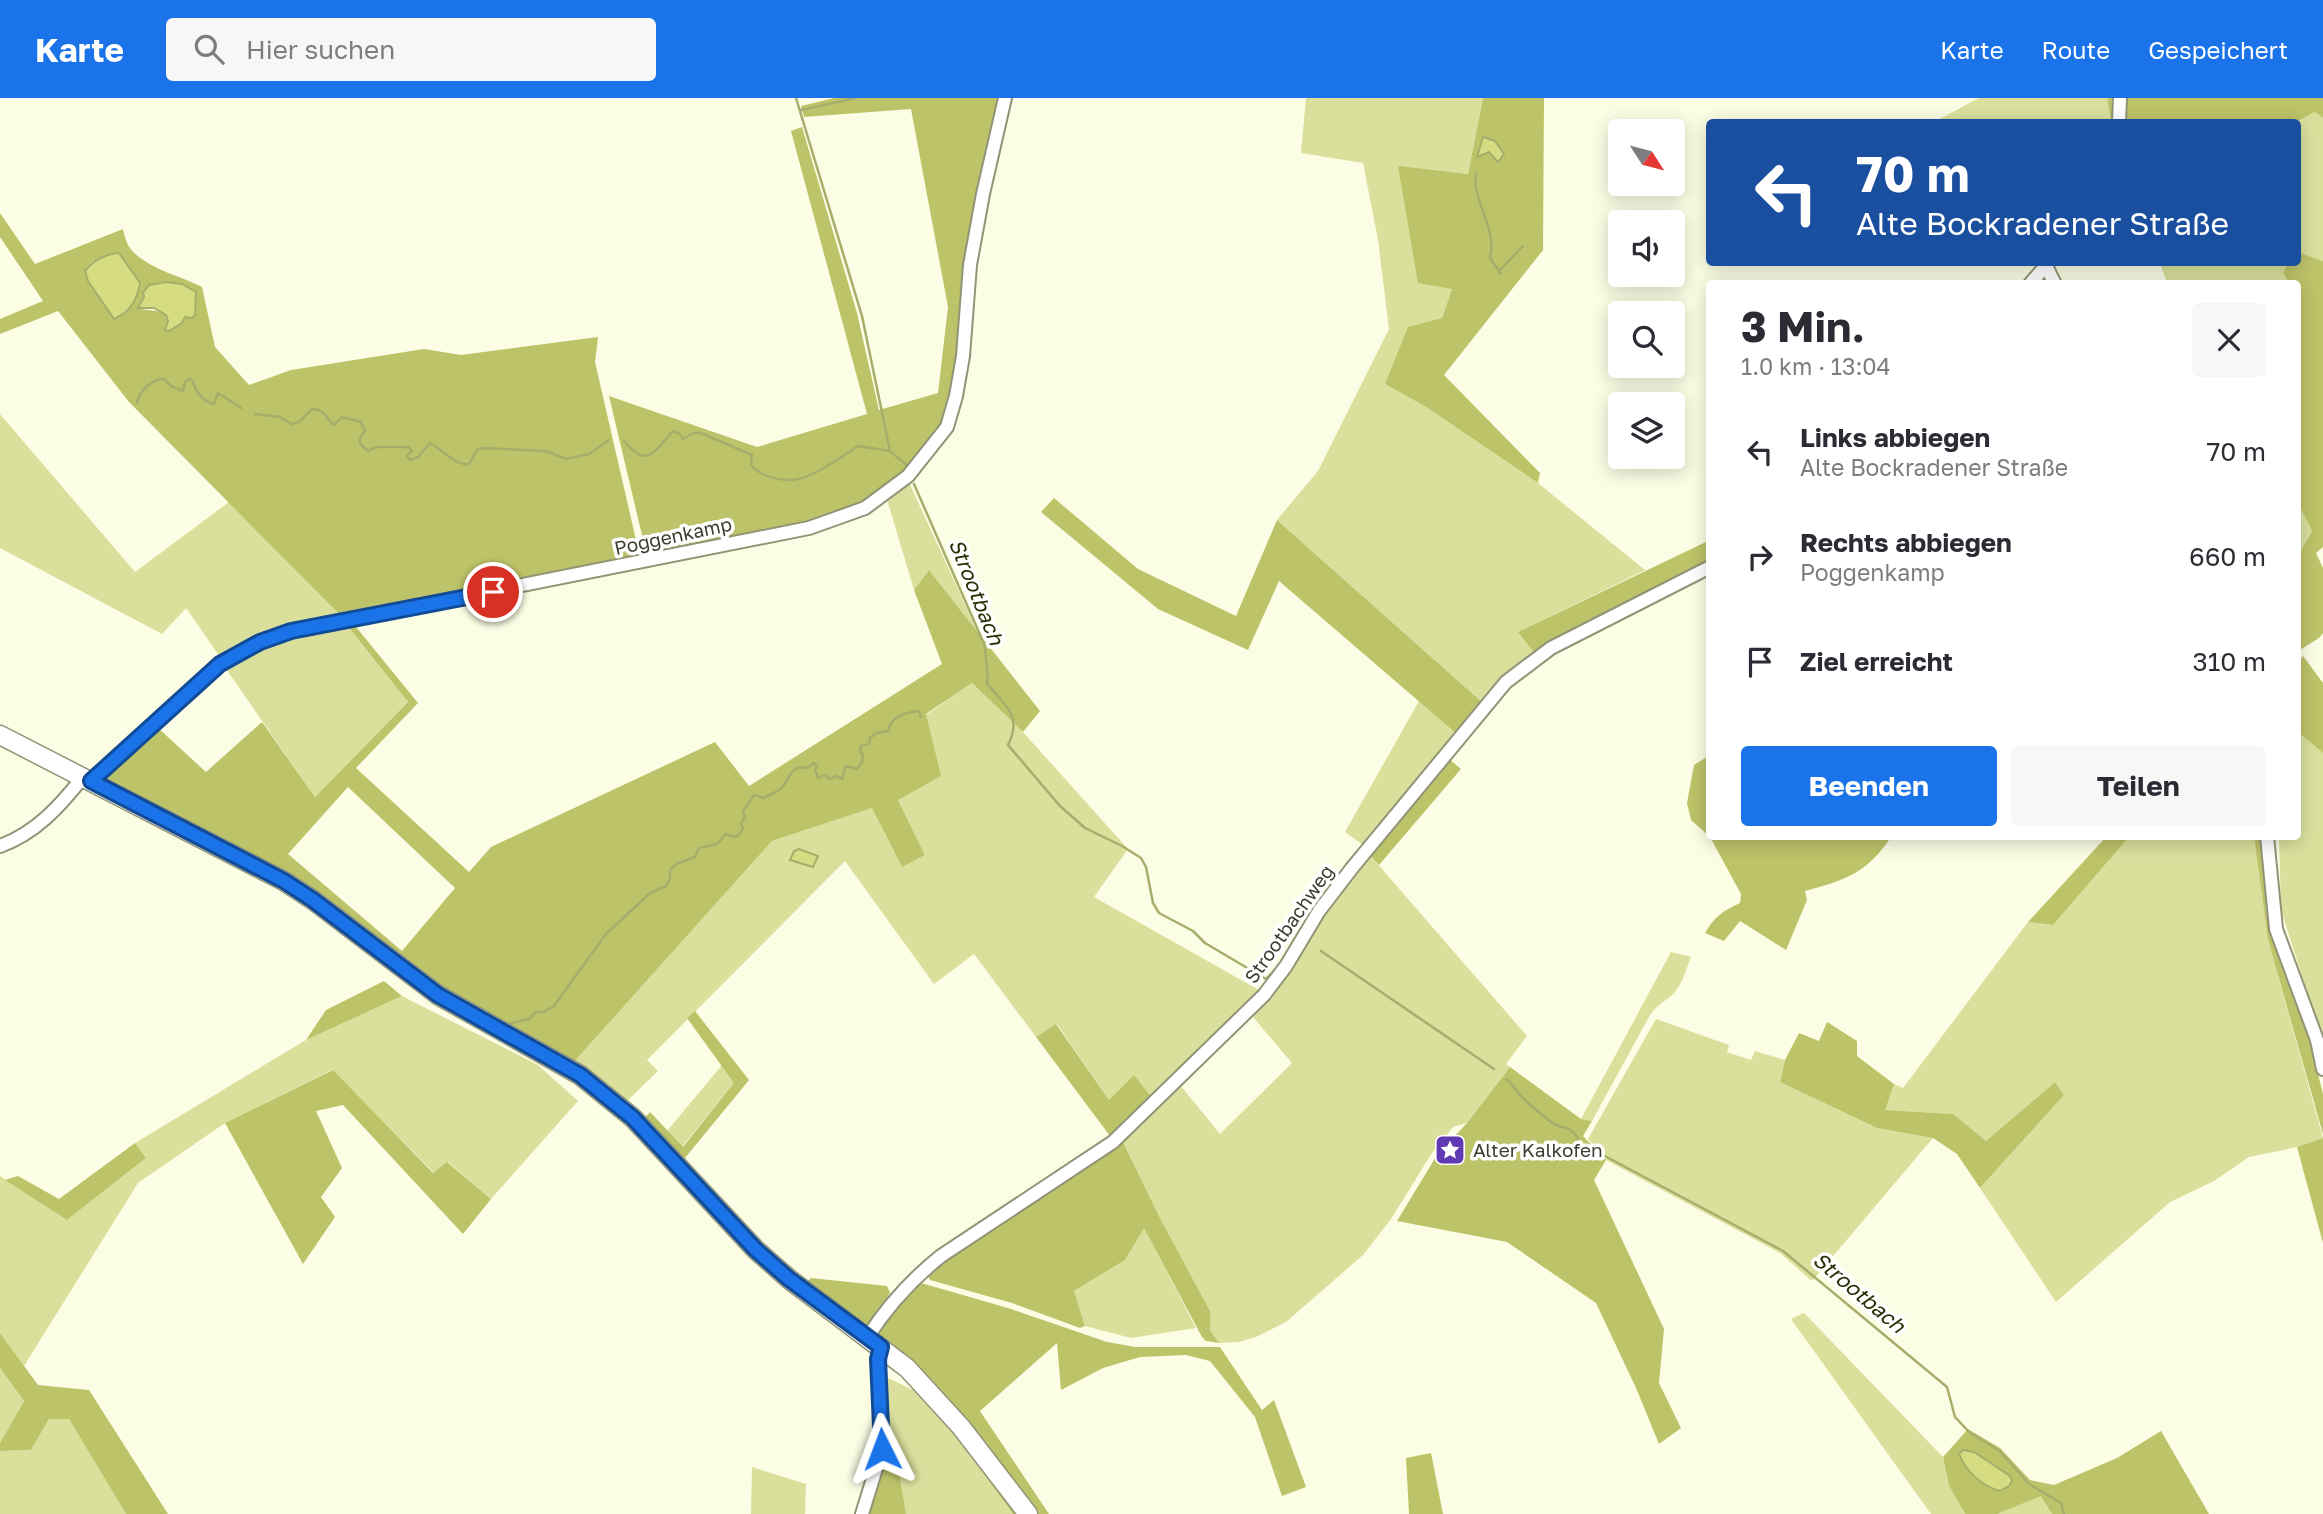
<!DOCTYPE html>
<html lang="de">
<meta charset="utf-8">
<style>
:root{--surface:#fff;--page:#f7f7f7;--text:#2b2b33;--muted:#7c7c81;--accent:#1a73e8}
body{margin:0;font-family:"Golos Text",sans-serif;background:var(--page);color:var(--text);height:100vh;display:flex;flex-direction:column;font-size:26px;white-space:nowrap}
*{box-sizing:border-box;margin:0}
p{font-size:23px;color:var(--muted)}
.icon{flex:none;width:38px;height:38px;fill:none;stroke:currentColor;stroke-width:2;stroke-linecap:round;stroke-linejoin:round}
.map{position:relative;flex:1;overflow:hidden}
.details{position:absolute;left:1706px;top:182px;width:595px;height:560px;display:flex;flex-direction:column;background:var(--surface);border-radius:7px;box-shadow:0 4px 18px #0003}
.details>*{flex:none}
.banner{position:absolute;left:1706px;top:21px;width:595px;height:147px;border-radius:7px;box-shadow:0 4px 18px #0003;background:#1a4fa0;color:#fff;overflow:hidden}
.needle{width:46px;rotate:126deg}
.fabs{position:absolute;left:1608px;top:21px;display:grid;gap:14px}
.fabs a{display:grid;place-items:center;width:77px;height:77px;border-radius:7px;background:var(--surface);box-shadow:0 4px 18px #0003;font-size:35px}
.pin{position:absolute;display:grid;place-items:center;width:60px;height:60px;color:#fff;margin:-30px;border:4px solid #fff;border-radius:50%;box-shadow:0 2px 7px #0007}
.me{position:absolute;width:77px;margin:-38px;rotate:357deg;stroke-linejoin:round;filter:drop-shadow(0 0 5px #0008)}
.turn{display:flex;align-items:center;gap:24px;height:147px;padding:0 35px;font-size:32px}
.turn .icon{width:91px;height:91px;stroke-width:2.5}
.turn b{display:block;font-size:49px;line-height:60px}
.round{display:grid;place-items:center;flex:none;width:74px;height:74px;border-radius:7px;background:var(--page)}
.overview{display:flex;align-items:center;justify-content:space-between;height:119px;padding:0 35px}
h1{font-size:42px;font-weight:700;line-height:52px}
.cta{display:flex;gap:14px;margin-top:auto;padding:14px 35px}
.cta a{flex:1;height:80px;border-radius:7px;background:var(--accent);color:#fff;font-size:28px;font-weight:700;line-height:80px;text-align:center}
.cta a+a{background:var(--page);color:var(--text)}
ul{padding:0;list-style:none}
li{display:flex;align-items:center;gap:21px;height:105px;padding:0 35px}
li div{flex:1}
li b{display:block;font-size:26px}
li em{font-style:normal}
header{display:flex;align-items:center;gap:42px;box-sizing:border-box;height:98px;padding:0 35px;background:var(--accent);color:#fff}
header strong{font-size:33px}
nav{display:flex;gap:38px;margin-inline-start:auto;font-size:24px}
.search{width:490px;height:63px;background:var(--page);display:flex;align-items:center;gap:18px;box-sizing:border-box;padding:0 24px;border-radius:7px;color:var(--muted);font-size:26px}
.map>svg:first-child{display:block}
</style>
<header>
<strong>Karte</strong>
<div class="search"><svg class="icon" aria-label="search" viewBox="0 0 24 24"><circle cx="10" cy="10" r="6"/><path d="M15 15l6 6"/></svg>Hier suchen</div>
<nav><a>Karte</a><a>Route</a><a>Gespeichert</a></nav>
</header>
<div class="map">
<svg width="2323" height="1416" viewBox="0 0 2323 1416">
<rect width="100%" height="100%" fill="#fbfee4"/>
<g fill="#dae09c">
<path d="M1306 0H1483L1468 76 1398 69 1452 191 1442 220 1385 286 1426 309 1538 385 1645 472 1519 534 1536 557 1483 605 1277 422 1318 373 1389 231 1378 142 1363 65 1301 55Z"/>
<path d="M1979 0H2107L2111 24H1934Z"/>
<path d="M2315 14 2323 20V163L2298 154V24H2296Z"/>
<path d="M2160 165H2288L2283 175 2289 185H2167Z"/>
<path d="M0 316 135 474 229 404 343 520 260 540 220 559 186 510 162 536 0 450Z"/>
<path d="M908 382 977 533 929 472 914 492 886 398Z"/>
<path d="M2298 405 2312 433 2298 457Z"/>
<path d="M346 526 408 604 315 699 224 568 262 546Z"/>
<path d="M972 585 1023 634 1128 751 1094 799 1259 892 1152 1000 1109 1002 1057 926 1036 939 974 856 934 886 845 763 647 962 658 973 623 1007 573 965 772 743 872 710 902 768 925 757 898 702 926 617Z"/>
<path d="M1419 603 1458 637 1366 749 1345 734Z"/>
<path d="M2298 634 2323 655V944L2281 812 2279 739 2298 738Z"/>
<path d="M2129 739H2254L2268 842 2323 1040 2297 1049 2249 1059 2214 1083 2170 1104 2056 1204 1980 1090 2064 997 2055 984 1986 1043 1952 1016 1884 1012 1894 986 1903 990 2028 824 2053 827Z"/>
<path d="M1369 756 1527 938 1506 966 1510 969 1467 1025 1453 1029 1432 1055 1391 1121 1363 1157 1286 1224 1256 1239 1239 1244 1219 1245 1210 1232V1213L1160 1120 1123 1044 1180 987 1220 1036 1292 965 1253 919 1268 899 1320 816Z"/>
<path d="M1671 854 1691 859C1686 871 1682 888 1672 897 1664 904 1657 907 1650 917L1592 1023 1581 1021Z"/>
<path d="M402 898 538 967 578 1003 491 1101 448 1064 434 1075 332 972 225 1025 138 1085 24 1268 0 1235V1078L67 1122 146 1060 135 1045 306 942Z"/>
<path d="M1656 921 1729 947 1727 954 1751 962 1755 953 1785 962 1780 984 1877 1030 1933 1040 1812 1183 1780 1155 1606 1062 1588 1041Z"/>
<path d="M722 967 735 984 682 1049 667 1033Z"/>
<path d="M1144 1129 1196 1230 1131 1240 1085 1228 1074 1193 1125 1162Z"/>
<path d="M1804 1215 1943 1359 1949 1388 1965 1416H1931L1791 1221Z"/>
<path d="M0 1270 24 1303 0 1345Z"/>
<path d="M882 1277 917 1294 943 1320 1013 1416H906L899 1373 880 1368Z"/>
<path d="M49 1321H69L126 1416H0V1353L31 1352Z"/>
<path d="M752 1369 806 1386 805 1416H751Z"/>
<path d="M2041 1397 2052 1416H1997Z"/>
</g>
<g fill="#bdc369" fill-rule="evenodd">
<path d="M834 0H999L959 260 944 326 906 376 864 408 807 427 653 459 646 454 609 298 757 349 867 316 791 33 802 29 857 215 879 312 938 295 948 209 911 11 804 19 801 8Z"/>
<path d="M1483 0H1544L1543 152 1444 277 1540 375 1538 385 1426 309 1385 286 1408 229 1442 220 1452 191 1418 185 1398 68 1468 76Z"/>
<path d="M2107 0H2323V20L2315 14 2296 24H2111Z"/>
<path d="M0 115 35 166 123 131C124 136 126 143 128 147 141 169 181 178 202 189L215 249 249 287 291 272 424 251 461 257 598 239 595 264 639 455 636 463 343 520 129 304 58 213 0 236V221L43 203 0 139ZM120 155 140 185 125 216 114 221 106 208 91 165 110 156ZM166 184 196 194C193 217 185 219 169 233L165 232 168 223 166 217C153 210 151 214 139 210L149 187Z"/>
<path d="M2298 154 2323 163V449L2316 455 2323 470V535L2319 540 2298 553V457L2312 433 2298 405V186L2289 185 2283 175 2288 165 2298 164Z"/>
<path d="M1054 400 1138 471 1236 518 1277 422 1483 605 1458 637 1279 483 1248 552 1158 511 1041 414Z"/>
<path d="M1710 442V466L1536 557 1518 534Z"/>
<path d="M929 472 1040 613 1023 634 972 585 926 616 941 678 898 702 925 757 902 769 872 710 772 743 573 965 440 896 285 779 101 679 157 629 206 674 262 624 315 699 408 604 346 526 352 524 418 605 356 670 469 774 491 749 715 644 749 688 942 566 914 492ZM348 689 455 790 402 853 288 756Z"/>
<path d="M2303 558 2323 585V655L2298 634V565Z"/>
<path d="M1710 657V738L1891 739C1867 775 1846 782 1805 793L1807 802 1786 852 1740 823 1724 843 1705 835C1714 819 1724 812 1740 805L1741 796 1710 739 1691 722 1687 705 1694 667Z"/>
<path d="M1448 660 1461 671 1379 767 1369 756Z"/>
<path d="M2106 739H2129L2053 827 2028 824Z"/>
<path d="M2254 739H2265L2276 838 2308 937 2323 996V1036L2268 842Z"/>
<path d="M384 883 402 898 306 942 326 912Z"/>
<path d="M695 913 749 982 680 1066 644 1021 650 1014 683 1049 734 985 687 920Z"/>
<path d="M1827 924 1857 943V958L1894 986 1885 1012 1953 1016 1986 1043 2055 984 2064 997 1980 1090 1957 1056 1933 1040 1877 1030 1780 984 1785 962 1799 935 1819 943Z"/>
<path d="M1056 926 1109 1002 1134 977 1152 1000 1113 1042 1036 939Z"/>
<path d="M1510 969 1581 1021 1592 1023 1583 1038 1606 1062 1594 1082 1664 1231 1659 1285 1681 1330 1659 1346 1636 1290 1596 1205 1507 1144 1397 1123 1437 1057 1467 1025Z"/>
<path d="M333 972 433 1075 447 1064 491 1101 463 1136 343 1007 316 1013 342 1070 321 1099 335 1119 303 1166 225 1025Z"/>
<path d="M2323 1040V1145L2297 1049Z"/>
<path d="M1123 1044 1160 1120 1210 1213V1232L1219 1245 1206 1243 1202 1239 1144 1130 1125 1162 1074 1193 1085 1228 1080 1230 1012 1205 930 1182 926 1175 928 1173Z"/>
<path d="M135 1045 146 1060 67 1122 5 1082 18 1078 59 1101Z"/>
<path d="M811 1180 887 1188 890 1195 872 1225 861 1229 804 1187Z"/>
<path d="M921 1185 1008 1210 1107 1244 1135 1249H1220L1262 1312 1274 1302 1306 1389 1282 1398 1255 1319 1210 1263 1186 1257 1140 1259 1103 1270 1061 1292 1057 1245 980 1313 1049 1416H1033L874 1239 915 1186Z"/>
<path d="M0 1235 38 1287 89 1292 168 1416H126L69 1321H49L31 1352 0 1353V1345L24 1303 0 1270Z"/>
<path d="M943 1320 1023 1416H1013Z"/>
<path d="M1968 1331 2000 1350 2030 1382 2054 1387 2117 1360 2161 1333 2209 1416H2052L2041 1398 1997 1416H1965L1949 1388 1943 1359ZM1974 1354 2010 1378 2003 1393C1985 1390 1973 1377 1962 1364Z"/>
<path d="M1431 1355 1443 1416H1409L1406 1360Z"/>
<path d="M880 1368 899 1373 906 1416H866Z"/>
</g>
<g fill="#d5dc82" stroke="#a7ad6a" stroke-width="2">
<path d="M1483 39 1495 43 1504 56 1498 64 1489 54 1477 59Z"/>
<path d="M119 155 140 185C137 203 130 214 114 221L88 183 85 173C94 162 106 156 119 155Z"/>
<path d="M166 184 182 186 196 194 195 217 192 220 185 219 182 225 169 233 165 232 168 223 166 217 154 210H138L144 199 143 194 149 187Z"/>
<path d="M799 751 818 758 813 769 790 762 794 753Z"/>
<path d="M1963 1352 1974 1354 2010 1378 2012 1383 2009 1388 2000 1393C1982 1388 1966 1374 1959 1356Z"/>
</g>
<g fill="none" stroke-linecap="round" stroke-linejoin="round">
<g stroke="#a7ad6a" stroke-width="2.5">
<path d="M796 0 862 218 890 353 909 369"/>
<path d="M801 12 856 0"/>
<path d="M1476 75C1471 102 1498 130 1490 160L1501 176"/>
<path d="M1499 173 1523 148"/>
<path d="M137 305C139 293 152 281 164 281L171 288 183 293 185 284 189 281 193 283C194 292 204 304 214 306L218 295 241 310"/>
<path d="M255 316 280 319 292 326 299 324 312 311C325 311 326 321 334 327L342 319 361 324 365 333 360 340V346L368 353 377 349H409L412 353 407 358 410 362 418 359 430 345C443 352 454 367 469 366L477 352 482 350 546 353 566 361 589 356 609 342"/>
<path d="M624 343C647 371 654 354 673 333L680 336 683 341 694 335H701L752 357 751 367C761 379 783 384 798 381 813 379 845 357 858 348L890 353"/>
<path d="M914 386 985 548C985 562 989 573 987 586 1005 607 1023 618 1008 647L1060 708 1085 730 1122 748 1141 760 1146 769 1153 805 1159 815 1193 833 1205 845 1266 881 1277 870"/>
<path d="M1321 853 1494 971"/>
<path d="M508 926 529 921 536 914H544L554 908 606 836 650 795 666 788 670 781V772L676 766 695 759 699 750 717 746 726 736 735 739 739 737 743 730 741 725 745 719 743 713 754 697 764 700C768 697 775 695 779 692 791 683 789 665 807 670L814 665 817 668 815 672 818 680 825 677 830 681 835 678 842 681 846 668 857 671 862 664 863 657 860 654 861 648 869 646 870 640 876 635 888 633C892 617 904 615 919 613L921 619"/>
<path d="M1506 981C1513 986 1515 992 1521 998 1529 1006 1542 1017 1551 1024 1562 1033 1568 1024 1578 1041"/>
<path d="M1586 1048 1783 1153 1947 1289 1955 1319 1969 1334 2000 1353 2029 1386 2061 1405 2064 1416"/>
</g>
<g stroke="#919476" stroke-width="16">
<g id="street">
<path d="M2119 24 2120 0"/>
<path d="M2046 168 2055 186"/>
<path d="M2030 186 2049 164"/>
<path d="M91 683 220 566 260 544 291 533 809 430 865 410 908 378 947 329 956 298 963 258 970 167 983 96 1005 0"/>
<path d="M2267 738 2276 831 2317 942 2323 971"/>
<path d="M0 748C36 735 60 708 83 679"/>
<path d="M867 1240C888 1207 911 1182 941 1158L1113 1044 1264 897 1286 868 1319 813 1352 770 1506 584 1551 550 1710 469"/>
<path d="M862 1416 882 1351 878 1261 881 1249"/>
</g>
</g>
<g stroke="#919476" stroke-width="21">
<path id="secondary" d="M0 637 284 783 313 802 438 897 580 977 633 1020 756 1152 789 1181 907 1270 961 1329 1028 1416"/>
</g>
<use href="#street" stroke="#fff" stroke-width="12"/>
<use href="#secondary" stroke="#fff" stroke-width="18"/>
</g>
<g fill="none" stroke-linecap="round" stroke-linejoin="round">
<g stroke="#114b97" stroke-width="18">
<path id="route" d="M493 494 291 533 260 544 220 566 91 683 284 783 313 802 438 897 580 977 633 1020 756 1152 789 1181 881 1249 878 1261 882 1351"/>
</g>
<use href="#route" stroke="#1a73e8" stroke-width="12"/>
</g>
<defs>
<g id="sight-square" transform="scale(1.575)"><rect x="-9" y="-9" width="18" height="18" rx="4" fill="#5f3ab2" stroke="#fff"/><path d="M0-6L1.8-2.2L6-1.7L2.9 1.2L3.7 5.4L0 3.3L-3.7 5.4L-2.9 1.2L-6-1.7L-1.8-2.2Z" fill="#fff"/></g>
</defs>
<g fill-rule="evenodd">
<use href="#sight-square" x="1450" y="1052"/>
</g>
<g text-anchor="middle" stroke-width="7" stroke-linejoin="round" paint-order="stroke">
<g font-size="19" fill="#3d3e31" stroke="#fff">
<text transform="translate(673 438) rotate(-12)" y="7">Poggenkamp</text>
<text transform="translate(1289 826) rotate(-55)" y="7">Strootbachweg</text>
</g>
<g font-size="19" fill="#3d3e31" stroke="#fff" text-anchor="start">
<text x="1473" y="1059">Alter Kalkofen</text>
</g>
<g font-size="21" font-style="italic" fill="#2c2e06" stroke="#fff">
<text transform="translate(976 494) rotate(68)" y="7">Strootbach</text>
<text transform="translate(1859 1195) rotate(40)" y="7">Strootbach</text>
</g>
</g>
</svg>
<div class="fabs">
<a><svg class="needle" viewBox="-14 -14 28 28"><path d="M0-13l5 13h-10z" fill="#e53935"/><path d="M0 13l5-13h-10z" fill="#7c7c81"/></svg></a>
<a><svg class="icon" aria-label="sound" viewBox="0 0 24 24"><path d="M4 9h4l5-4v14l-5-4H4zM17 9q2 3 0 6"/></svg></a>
<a><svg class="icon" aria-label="search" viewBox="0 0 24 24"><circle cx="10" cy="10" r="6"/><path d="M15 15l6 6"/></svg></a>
<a><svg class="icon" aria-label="layers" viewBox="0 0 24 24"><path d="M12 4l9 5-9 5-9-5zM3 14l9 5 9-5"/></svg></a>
</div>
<div class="pin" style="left:493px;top:494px;background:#d93025"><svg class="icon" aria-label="arrive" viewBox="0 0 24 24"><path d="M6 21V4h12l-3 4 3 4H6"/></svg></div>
<svg class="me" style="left:882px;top:1351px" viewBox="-20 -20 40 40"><path d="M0-17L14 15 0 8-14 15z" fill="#1a73e8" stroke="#fff" stroke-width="4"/></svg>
<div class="banner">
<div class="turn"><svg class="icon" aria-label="left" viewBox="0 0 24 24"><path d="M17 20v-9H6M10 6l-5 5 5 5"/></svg><div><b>70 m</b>Alte Bockradener Straße</div></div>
</div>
<section class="details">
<div class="overview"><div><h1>3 Min.</h1><p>1.0 km · 13:04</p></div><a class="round"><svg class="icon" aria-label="close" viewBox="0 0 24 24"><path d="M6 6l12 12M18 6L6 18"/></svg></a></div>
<ul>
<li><svg class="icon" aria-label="left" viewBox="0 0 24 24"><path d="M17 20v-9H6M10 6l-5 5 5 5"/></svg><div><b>Links abbiegen</b><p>Alte Bockradener Straße</p></div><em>70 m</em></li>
<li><svg class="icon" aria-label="right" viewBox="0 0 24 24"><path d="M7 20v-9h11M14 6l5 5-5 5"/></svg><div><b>Rechts abbiegen</b><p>Poggenkamp</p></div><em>660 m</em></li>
<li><svg class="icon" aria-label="arrive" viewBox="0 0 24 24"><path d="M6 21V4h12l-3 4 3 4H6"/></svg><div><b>Ziel erreicht</b></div><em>310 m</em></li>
</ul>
<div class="cta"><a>Beenden</a><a>Teilen</a></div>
</section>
</div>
